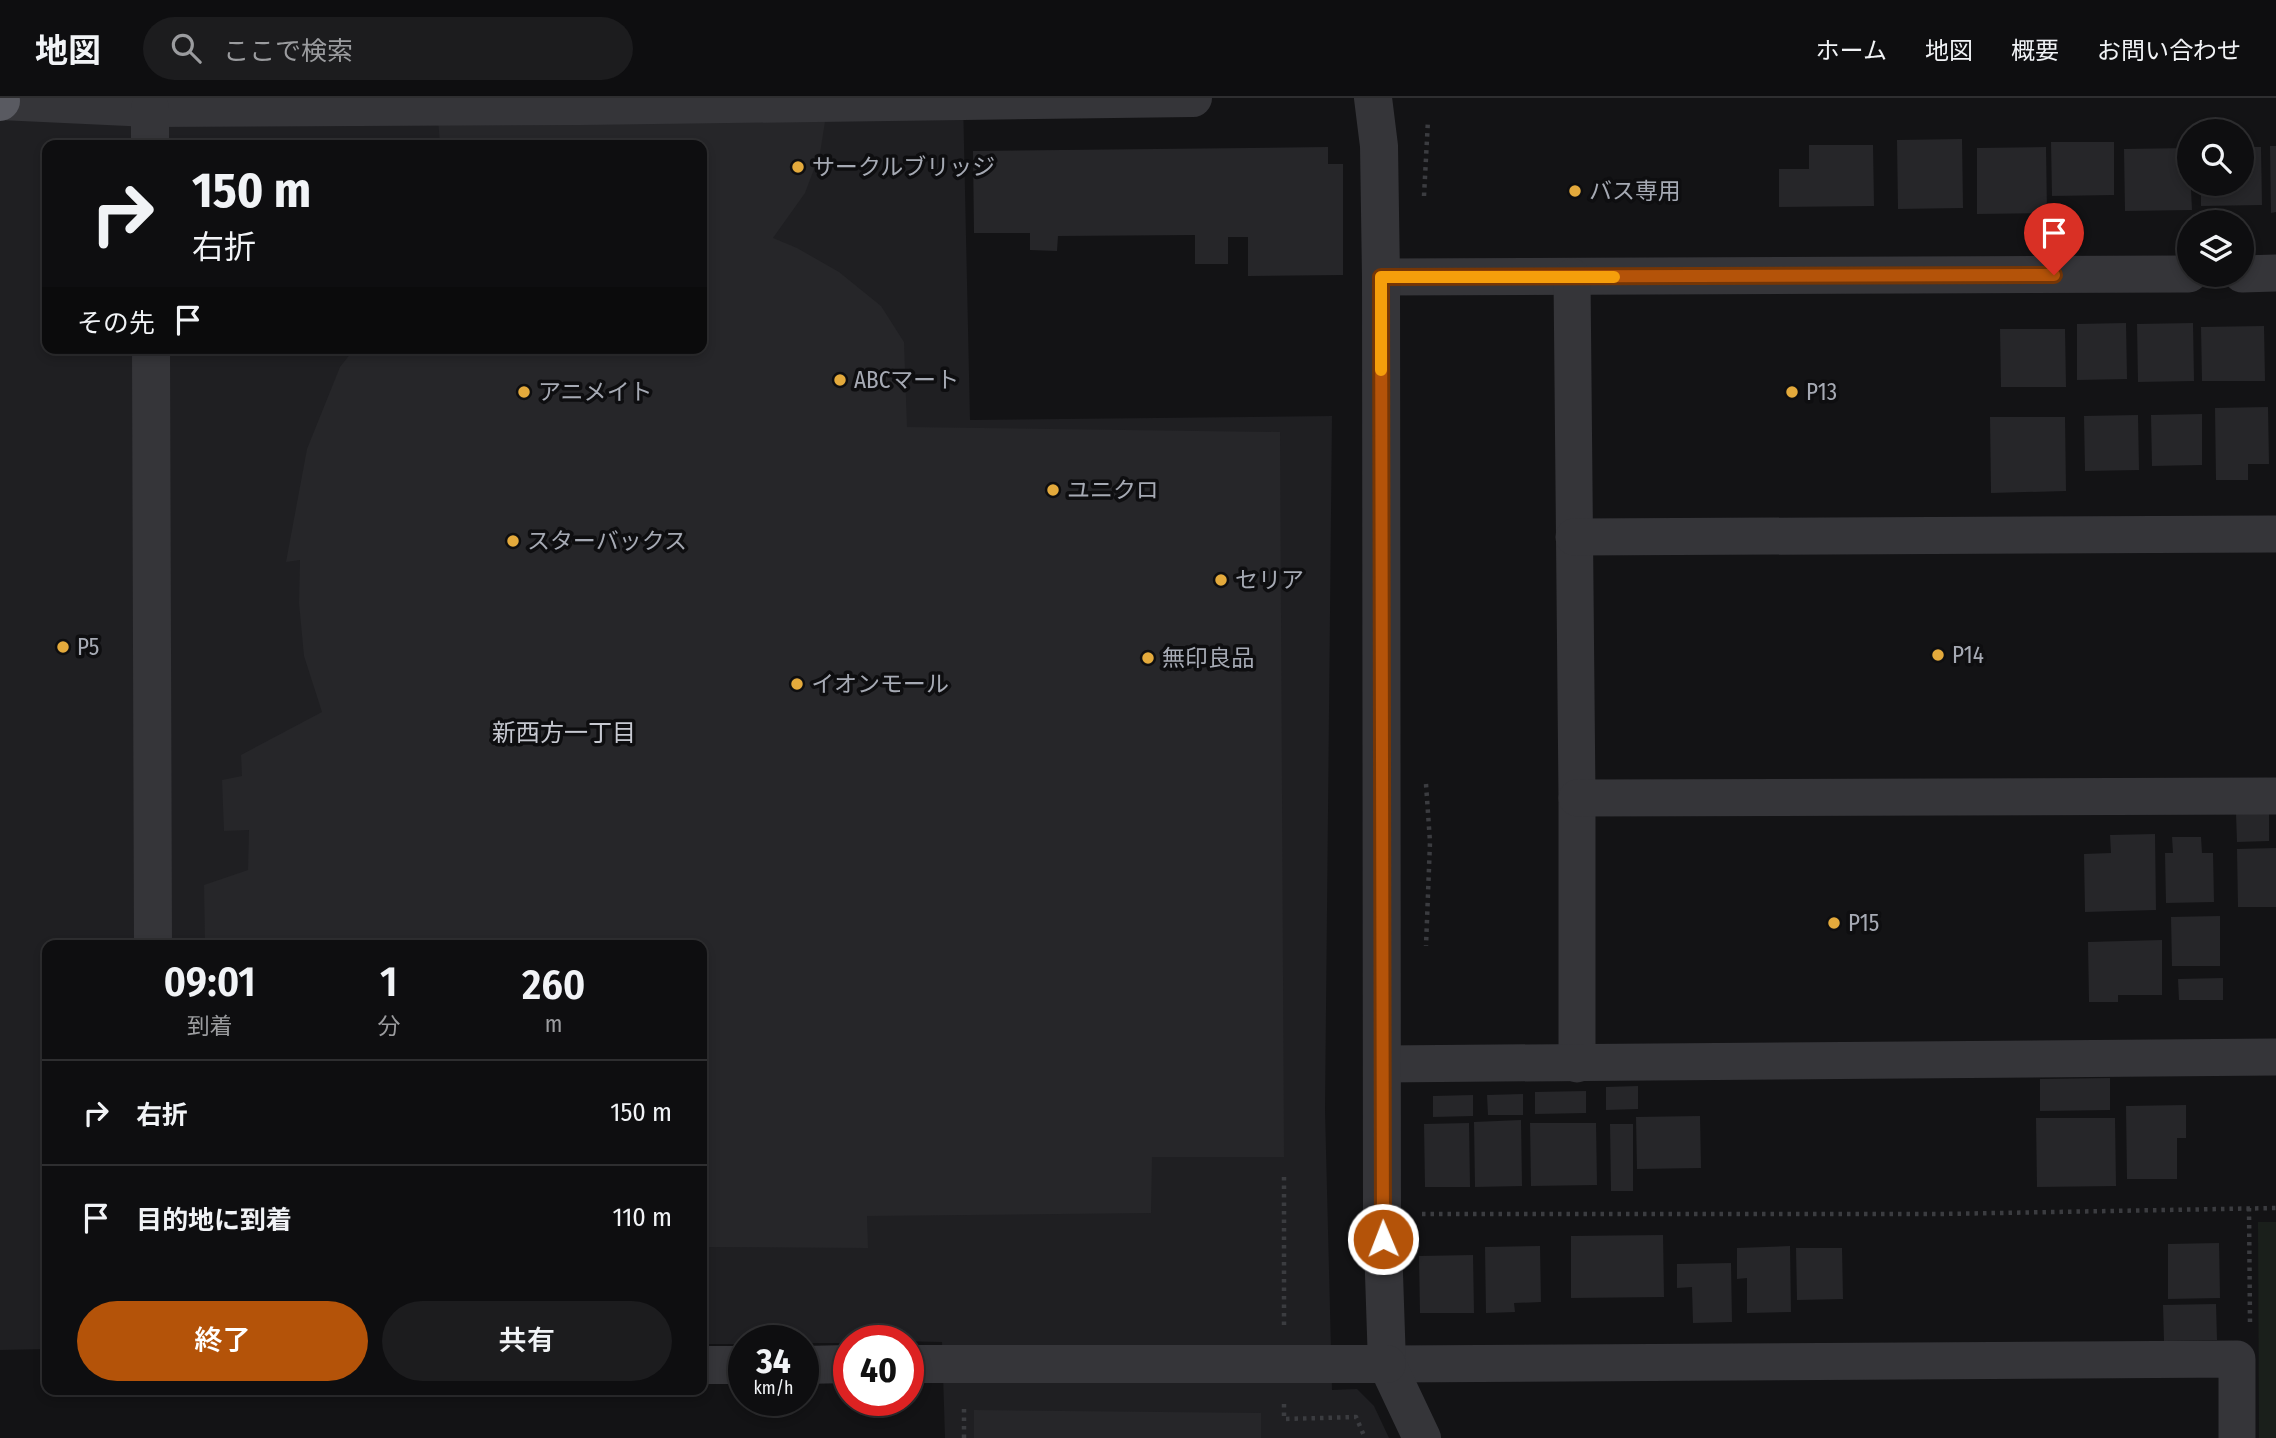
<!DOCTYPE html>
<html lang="ja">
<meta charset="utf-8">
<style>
:root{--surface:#0e0e10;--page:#1c1c1e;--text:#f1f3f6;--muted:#9b9c9f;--line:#2e2e30;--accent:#b45309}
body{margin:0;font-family:"Fira Sans Condensed","Noto Sans JP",sans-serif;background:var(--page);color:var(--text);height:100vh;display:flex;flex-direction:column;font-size:26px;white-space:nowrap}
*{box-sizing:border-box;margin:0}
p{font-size:23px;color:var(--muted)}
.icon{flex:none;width:38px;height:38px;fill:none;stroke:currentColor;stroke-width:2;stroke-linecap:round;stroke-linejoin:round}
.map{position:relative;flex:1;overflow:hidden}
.details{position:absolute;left:42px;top:842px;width:665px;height:455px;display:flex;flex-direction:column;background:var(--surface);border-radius:14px;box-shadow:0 4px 10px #0003,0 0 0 2px var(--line)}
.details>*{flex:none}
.top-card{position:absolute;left:42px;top:42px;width:665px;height:214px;border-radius:14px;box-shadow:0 4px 10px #0003,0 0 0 2px var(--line);background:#0e0e10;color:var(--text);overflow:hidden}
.tools{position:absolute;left:2177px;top:21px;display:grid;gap:14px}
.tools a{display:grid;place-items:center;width:77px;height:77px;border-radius:50%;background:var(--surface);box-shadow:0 4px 10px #0003,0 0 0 2px var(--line);font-size:35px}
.speed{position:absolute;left:728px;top:1227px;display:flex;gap:14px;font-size:35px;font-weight:700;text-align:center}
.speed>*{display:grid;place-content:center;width:91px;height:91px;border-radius:50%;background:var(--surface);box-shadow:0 4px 10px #0003,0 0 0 2px var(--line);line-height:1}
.speed small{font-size:18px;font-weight:400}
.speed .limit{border:10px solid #d22;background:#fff;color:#111}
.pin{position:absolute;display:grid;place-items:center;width:60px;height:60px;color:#fff;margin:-72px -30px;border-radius:50% 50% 50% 0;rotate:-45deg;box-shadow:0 0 7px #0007}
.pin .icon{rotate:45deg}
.me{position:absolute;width:77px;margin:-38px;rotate:359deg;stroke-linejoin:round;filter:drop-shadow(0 0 5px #0008)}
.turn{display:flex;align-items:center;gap:24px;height:147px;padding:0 35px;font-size:32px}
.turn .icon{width:91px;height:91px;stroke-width:2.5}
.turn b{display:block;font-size:49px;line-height:60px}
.then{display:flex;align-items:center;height:66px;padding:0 35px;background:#0003;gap:14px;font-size:26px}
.eta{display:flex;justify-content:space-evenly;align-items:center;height:119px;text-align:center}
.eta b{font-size:42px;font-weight:600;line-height:49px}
.action{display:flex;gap:14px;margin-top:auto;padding:14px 35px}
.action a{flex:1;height:80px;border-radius:42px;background:var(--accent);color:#fff;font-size:28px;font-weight:600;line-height:80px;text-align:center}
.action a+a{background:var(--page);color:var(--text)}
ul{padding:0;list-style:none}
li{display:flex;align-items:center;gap:21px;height:105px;padding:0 35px;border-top:2px solid var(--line)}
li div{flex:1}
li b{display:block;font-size:26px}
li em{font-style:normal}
header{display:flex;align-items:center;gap:42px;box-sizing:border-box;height:98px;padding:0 35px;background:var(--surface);border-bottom:2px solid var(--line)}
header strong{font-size:33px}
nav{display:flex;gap:38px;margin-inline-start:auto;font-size:24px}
.search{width:490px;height:63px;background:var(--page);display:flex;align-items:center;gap:18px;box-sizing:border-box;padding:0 24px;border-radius:38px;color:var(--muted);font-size:26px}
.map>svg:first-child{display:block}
</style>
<header>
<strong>地図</strong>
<div class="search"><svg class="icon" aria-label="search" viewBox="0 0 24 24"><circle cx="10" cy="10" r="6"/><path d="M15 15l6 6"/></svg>ここで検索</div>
<nav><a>ホーム</a><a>地図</a><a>概要</a><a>お問い合わせ</a></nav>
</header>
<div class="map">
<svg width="2276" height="1340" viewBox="0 0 2276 1340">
<rect width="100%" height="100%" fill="#131315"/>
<path fill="#1f1f22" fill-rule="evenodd" d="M0 0H963L970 322 1332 318 1325 1012 1332 1292 1357 1291 1374 1308 1389 1340H945L942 1244 849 1242V1245H803V1242H744V1246H702V847H47V1251L0 1252ZM47 47H702V250H47Z"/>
<path fill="#1a1f1b" d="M2258 1124H2276V1340H2259Z"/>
<g fill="#262629">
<path d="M826 17 820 55 805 95 773 140 797 150 839 174 881 208 904 244 907 329 1280 334 1284 1059H1152L1151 1115 867 1118 868 1150 702 1149V847H205L204 787 248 772 249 732 224 733 222 682 242 678 241 657 322 614 304 558 299 505 300 462 286 464 307 351 340 269 355 250H702V47H440L438 20Z"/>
<path d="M1962 41 1963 110 1898 111 1897 42Z"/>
<path d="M2051 44H2114V97L2052 98Z"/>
<path d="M1809 47H1873L1874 108 1779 109V71H1809Z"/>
<path d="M2270 48H2276V114L2271 115Z"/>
<path d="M1328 49V66H1343V177L1248 178V139H1228V166H1195V137L1058 138 1057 153 1030 152V135H974L973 53Z"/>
<path d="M2046 49 2047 115 1977 116V50Z"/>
<path d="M2242 49H2261L2262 107 2201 108V86H2242Z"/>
<path d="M2189 50 2192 112 2125 113 2124 51Z"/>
<path d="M2126 225 2127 281 2077 282V226Z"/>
<path d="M2193 225 2194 283 2138 284 2137 226Z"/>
<path d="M2264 228 2265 283H2202L2201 229Z"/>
<path d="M2000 231H2065L2066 289H2001Z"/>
<path d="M2268 309 2269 366H2248V382H2216L2215 310Z"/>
<path d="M2202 316V367L2152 368 2151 317Z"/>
<path d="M2138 317 2139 372 2085 373 2084 318Z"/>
<path d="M1990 319H2065L2066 393 1991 395Z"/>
<path d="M2269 714V743L2237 744 2236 715Z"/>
<path d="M2155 736 2156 812 2085 814 2084 756 2111 755 2110 737Z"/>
<path d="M2172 739H2201L2202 755H2213L2214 804 2166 805 2165 755H2173Z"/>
<path d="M2276 750V809H2238L2237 751Z"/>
<path d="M2220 818V868H2172L2171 819Z"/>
<path d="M2162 842V897H2118V904H2089L2088 844Z"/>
<path d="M2223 880V902H2179L2178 881Z"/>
<path d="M2110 980V1012L2040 1013V981Z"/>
<path d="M1638 988V1011L1606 1012V989Z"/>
<path d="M1586 993V1015L1535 1016V994Z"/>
<path d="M1523 996V1017H1488L1487 997Z"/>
<path d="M1473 997V1018L1433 1019V998Z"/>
<path d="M2186 1007V1040H2177V1081H2127L2126 1008Z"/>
<path d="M1700 1018 1701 1070 1637 1071 1636 1019Z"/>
<path d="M2036 1020H2115L2116 1088 2037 1089Z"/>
<path d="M1521 1022 1522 1088 1475 1089 1474 1024Z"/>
<path d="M1469 1025 1470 1089H1425L1424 1026Z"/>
<path d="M1530 1025H1596L1597 1087 1531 1088Z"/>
<path d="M1610 1026H1633V1093H1611Z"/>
<path d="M1663 1137 1664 1199 1571 1200V1138Z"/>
<path d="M2219 1145 2220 1200 2168 1201V1146Z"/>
<path d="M1540 1148 1541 1204 1514 1205 1515 1214 1486 1215 1485 1149Z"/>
<path d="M1790 1148 1791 1214 1747 1215V1180L1737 1181V1150Z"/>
<path d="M1796 1150H1842L1843 1201 1797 1202Z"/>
<path d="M1473 1157 1474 1215H1420L1419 1158Z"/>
<path d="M1731 1165 1732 1224 1693 1225 1692 1189 1677 1190V1166Z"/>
<path d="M2216 1206 2217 1242 2164 1243 2163 1207Z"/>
<path d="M974 1312 1261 1315V1340H974Z"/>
</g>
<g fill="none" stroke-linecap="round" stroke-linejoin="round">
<g stroke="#3b3c40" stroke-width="4.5" stroke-dasharray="3.5 5" stroke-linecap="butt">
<path d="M1424 98 1428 22"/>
<path d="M1426 686 1430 744 1426 848"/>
<path d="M2249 1110 2250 1225"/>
<path d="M1422 1116H1942L2276 1110"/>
<path d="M1284 1227V1078"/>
<path d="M1284 1306V1321L1356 1319 1365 1340"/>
<path d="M964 1340V1306"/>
</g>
<g stroke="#353539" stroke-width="37">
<path d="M2242 176 2276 175"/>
<path d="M1381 179 2189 176"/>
<path d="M1572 179 1577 700V966"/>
<path d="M1574 439 2276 436"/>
<path d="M1577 700 2276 698"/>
<path d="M1382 966 2276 959"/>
<path d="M1387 1266 2237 1261V1340"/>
</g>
<g stroke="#353539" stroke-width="38">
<path d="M1373 0 1379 48 1381 179 1382 1116 1387 1266 1422 1340"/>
<path d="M0 3 150 10 581 8 1193 0"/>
<path d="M150 10V47"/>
<path d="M151 250 153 847"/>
<path d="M908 1266H1387"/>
<path d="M702 1267H744"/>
<path d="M803 1267 849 1266"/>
</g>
<path stroke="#595a61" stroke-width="38" d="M0 4 1 3"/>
</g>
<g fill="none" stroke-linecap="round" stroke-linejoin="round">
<g stroke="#753606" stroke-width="18">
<path id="route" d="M1383 1141 1381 179 2054 177"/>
</g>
<use href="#route" stroke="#b45309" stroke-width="12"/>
<path stroke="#f59e0b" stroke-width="12" d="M1381 272V179H1614"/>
</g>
<g fill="#e4aa3c" stroke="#0e0e10" stroke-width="2.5">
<circle cx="798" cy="69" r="7"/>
<circle cx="1575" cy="93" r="7"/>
<circle cx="840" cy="282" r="7"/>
<circle cx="524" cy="294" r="7"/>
<circle cx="1792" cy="294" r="7"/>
<circle cx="1053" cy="392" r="7"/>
<circle cx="513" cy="443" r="7"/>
<circle cx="1221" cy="482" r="7"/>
<circle cx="63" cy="549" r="7"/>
<circle cx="1938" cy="557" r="7"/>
<circle cx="1148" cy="560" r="7"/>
<circle cx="797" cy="586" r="7"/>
<circle cx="1834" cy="825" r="7"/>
</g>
<g text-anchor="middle" stroke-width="7" stroke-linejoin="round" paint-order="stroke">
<g font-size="23" fill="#a6aab4" stroke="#0e0e10" text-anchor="start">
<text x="812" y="77">サークルブリッジ</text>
<text x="1589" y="101">バス専用</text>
<text x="854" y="290">ABCマート</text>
<text x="538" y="302">アニメイト</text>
<text x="1806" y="302">P13</text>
<text x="1067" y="400">ユニクロ</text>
<text x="527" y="451">スターバックス</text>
<text x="1235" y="490">セリア</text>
<text x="77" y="557">P5</text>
<text x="1952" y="565">P14</text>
<text x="1162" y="568">無印良品</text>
<text x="811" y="594">イオンモール</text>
<text x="1848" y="833">P15</text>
</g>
<g font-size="24" fill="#c7c9d1" stroke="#0e0e10">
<text x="564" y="643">新西方一丁目</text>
</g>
</g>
</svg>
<div class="tools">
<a><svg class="icon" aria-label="search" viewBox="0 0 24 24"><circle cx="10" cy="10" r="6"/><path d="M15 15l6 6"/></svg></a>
<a><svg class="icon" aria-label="layers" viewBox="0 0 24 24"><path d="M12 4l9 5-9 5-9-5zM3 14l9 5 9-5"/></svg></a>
</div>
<div class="speed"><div>34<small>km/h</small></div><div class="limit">40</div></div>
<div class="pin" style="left:2054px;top:177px;background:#d93025"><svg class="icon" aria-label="arrive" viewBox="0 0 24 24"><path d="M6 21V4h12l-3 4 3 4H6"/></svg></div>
<svg class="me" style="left:1383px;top:1141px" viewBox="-20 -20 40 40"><circle r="17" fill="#b45309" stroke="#fff" stroke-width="3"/><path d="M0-11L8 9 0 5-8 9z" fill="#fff"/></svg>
<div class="top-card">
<div class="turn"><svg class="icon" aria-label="right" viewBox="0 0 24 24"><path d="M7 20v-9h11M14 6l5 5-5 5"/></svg><div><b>150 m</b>右折</div></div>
<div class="then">その先<svg class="icon" aria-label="arrive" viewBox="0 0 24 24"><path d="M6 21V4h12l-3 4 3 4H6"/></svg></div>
</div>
<section class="details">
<div class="eta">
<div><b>09:01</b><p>到着</p></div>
<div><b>1</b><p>分</p></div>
<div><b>260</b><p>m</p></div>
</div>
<ul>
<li><svg class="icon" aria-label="right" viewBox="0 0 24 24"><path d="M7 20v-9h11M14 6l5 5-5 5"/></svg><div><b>右折</b></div><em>150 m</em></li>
<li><svg class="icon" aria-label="arrive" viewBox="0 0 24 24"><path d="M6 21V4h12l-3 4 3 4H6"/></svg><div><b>目的地に到着</b></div><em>110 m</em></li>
</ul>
<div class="action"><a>終了</a><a>共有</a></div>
</section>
</div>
